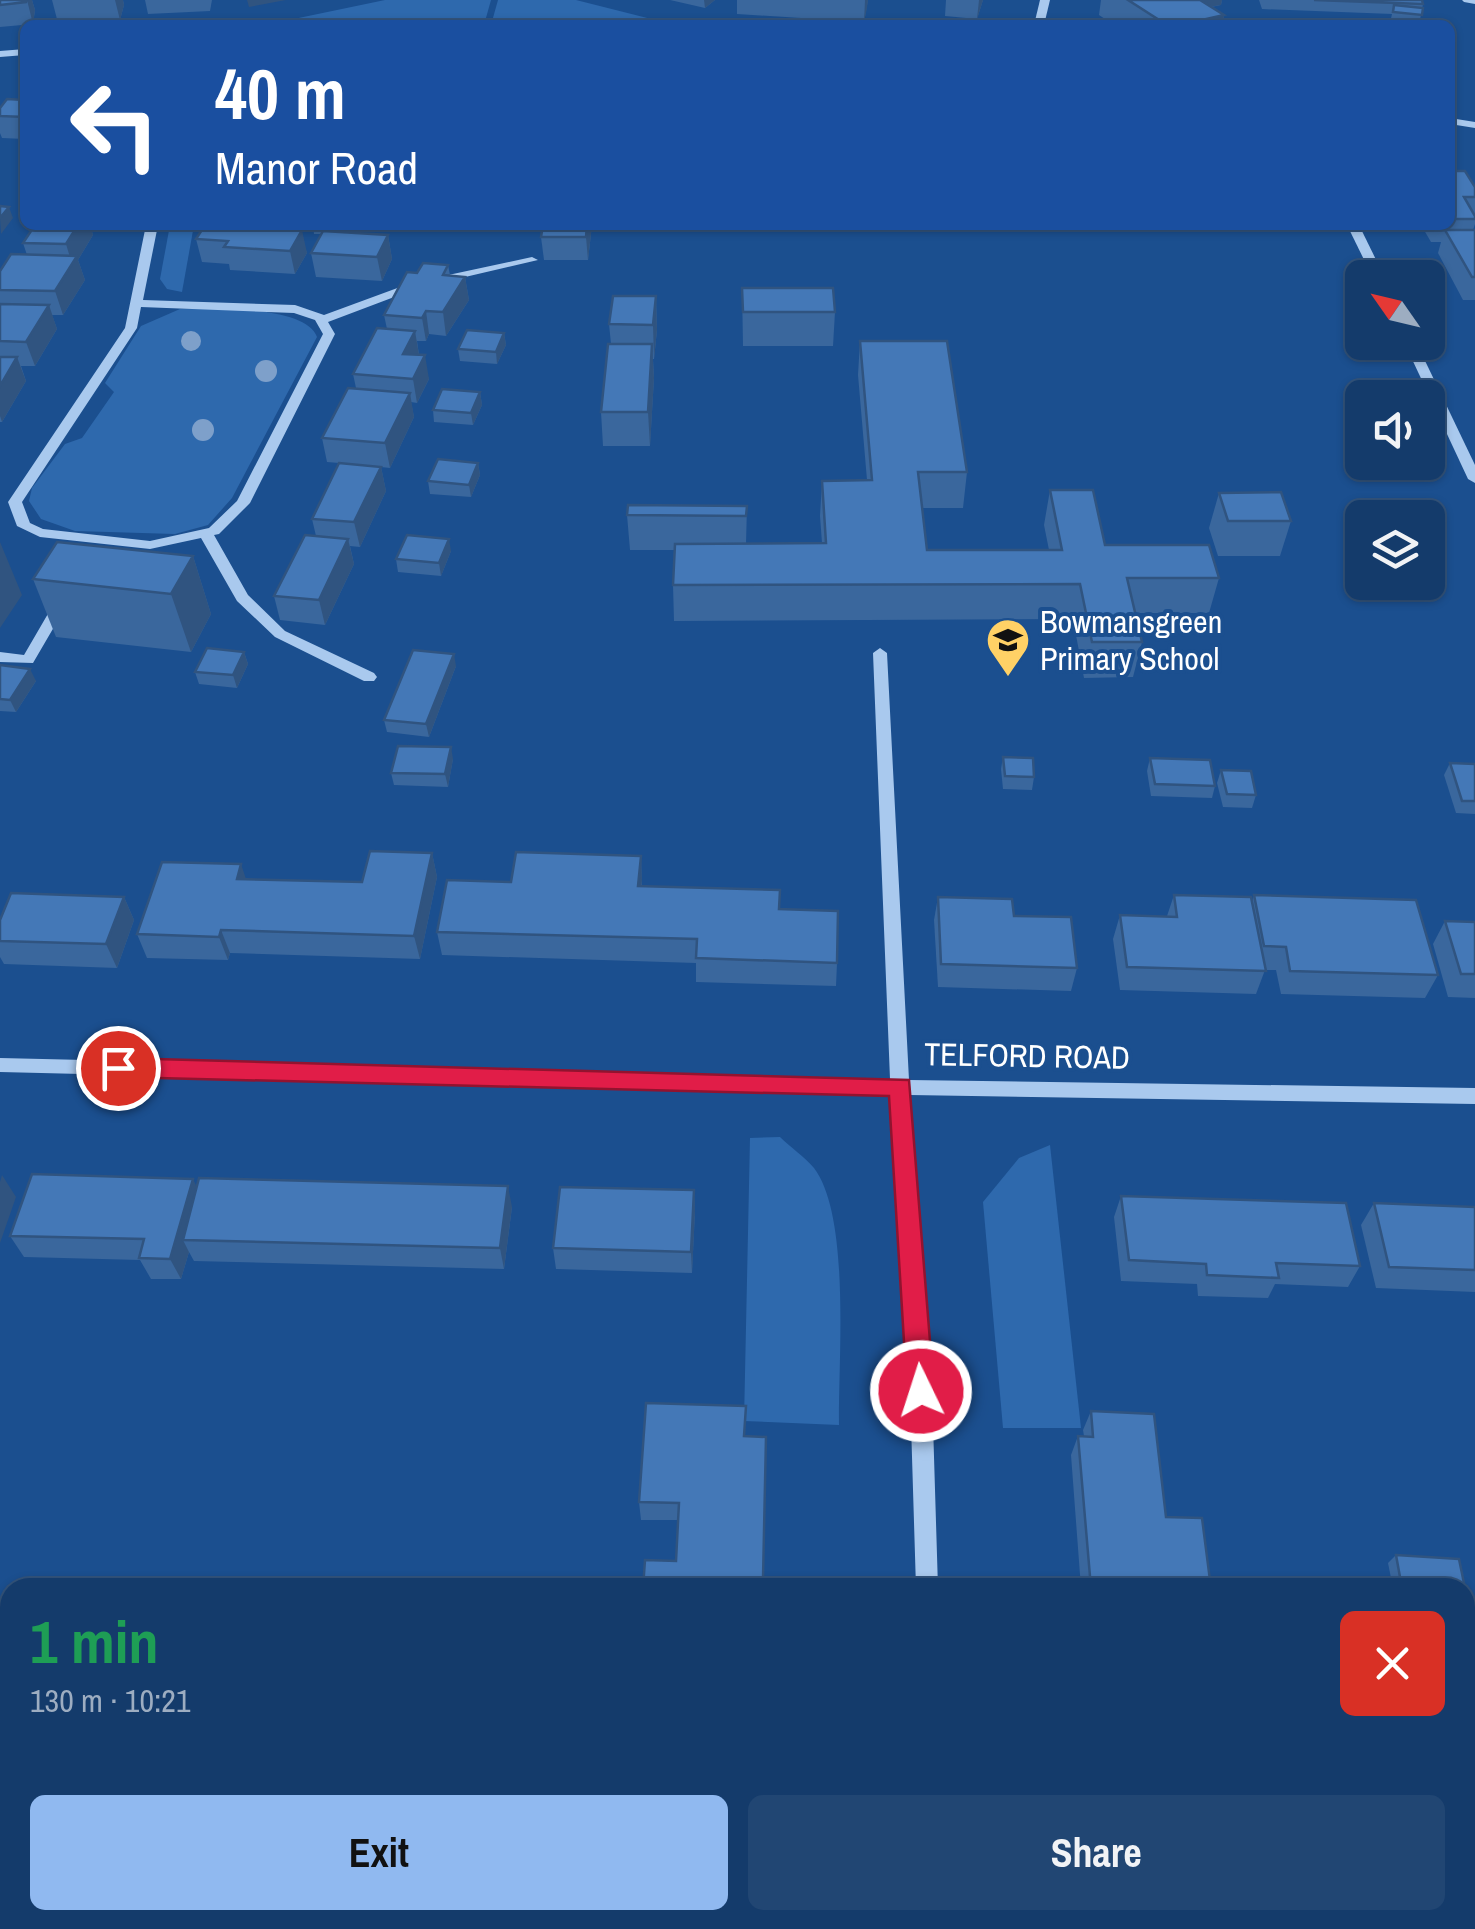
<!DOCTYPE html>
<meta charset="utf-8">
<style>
:root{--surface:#143b6b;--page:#214673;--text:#f1f3f6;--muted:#9dadc1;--line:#33557e;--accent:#90b9f0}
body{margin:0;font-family:"Archivo Narrow",sans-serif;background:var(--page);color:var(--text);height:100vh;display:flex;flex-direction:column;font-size:38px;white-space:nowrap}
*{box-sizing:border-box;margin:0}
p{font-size:32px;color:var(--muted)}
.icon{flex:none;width:55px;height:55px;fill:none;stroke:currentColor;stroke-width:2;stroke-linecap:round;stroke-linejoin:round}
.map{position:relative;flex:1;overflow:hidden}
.drawer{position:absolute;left:0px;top:1578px;width:1475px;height:352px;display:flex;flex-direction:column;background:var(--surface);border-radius:30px 30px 0 0;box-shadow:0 2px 8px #0004,0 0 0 2px var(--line)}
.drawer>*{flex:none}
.hud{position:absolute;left:20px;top:20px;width:1435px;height:210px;border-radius:15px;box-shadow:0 2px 8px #0004,0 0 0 2px var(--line);background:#1a4fa0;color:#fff;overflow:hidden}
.needle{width:65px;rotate:304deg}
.controls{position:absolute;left:1345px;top:260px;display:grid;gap:20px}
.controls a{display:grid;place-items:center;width:100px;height:100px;border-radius:15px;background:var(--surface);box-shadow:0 2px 8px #0004,0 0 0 2px var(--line);font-size:50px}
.pin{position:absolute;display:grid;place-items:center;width:85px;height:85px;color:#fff;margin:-42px;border:5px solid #fff;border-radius:50%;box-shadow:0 2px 10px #0007}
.me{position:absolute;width:110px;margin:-55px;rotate:356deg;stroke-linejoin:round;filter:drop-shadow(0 0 8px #0008)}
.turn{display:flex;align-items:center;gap:35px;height:210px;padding:0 30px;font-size:45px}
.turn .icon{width:130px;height:130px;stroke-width:2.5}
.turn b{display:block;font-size:70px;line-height:85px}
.round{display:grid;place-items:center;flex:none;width:105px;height:105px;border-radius:15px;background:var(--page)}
.overview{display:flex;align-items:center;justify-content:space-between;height:170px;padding:0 30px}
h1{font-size:60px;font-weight:800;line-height:75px;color:#1e9e55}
.action{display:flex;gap:20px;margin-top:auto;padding:20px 30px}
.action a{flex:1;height:115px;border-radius:15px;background:var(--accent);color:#111;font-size:40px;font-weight:800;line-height:115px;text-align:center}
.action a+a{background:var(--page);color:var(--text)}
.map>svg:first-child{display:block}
</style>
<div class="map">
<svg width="1475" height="1929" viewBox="0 0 1475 1929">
<rect width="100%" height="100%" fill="#1b4f8f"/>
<g fill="#2e69ad">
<path d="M385 0H491L484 25H265Z"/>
<path d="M498 0H576L675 25H491Z"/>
<path d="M170 225H194L182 292 167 289 160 279Z"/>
<path d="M180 309C210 308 306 305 317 337L232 498 208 525 175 534 75 531 41 519 29 501 32 488 65 444 82 438 114 392 105 383 141 326Z"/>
<path d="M780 1137C790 1147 805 1157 814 1168 851 1217 838 1362 839 1425L744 1421 750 1138Z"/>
<path d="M1050 1145 1081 1428H1003L983 1202 1019 1158Z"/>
<path d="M727 1920H845V1929H726Z"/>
</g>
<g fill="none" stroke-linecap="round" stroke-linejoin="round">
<g fill="#a9c9ee" fill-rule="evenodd">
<path d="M1040 0H1050L1044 25H1034Z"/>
<path d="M1462 0H1475V4L1464 2Z"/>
<path d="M25 49V55L0 57V51Z"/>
<path d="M1450 118 1475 122V128L1450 124Z"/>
<path d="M146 225H158L143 300 295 305 324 315 411 283 532 257 538 260 418 288 328 322 335 334 250 503 219 534 214 535 248 595 285 631 374 673 377 677 374 681H364L275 637 237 601 201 538 150 549 40 537 17 526 8 502 125 328ZM141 307 294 313 315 320 323 334 237 501 209 528 150 541 43 529 30 523 22 502 137 328Z"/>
<path d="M1347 225H1359L1385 278H1373Z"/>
<path d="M1404 342H1416L1475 465V483L1468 479Z"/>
<path d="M61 598 68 603 33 663 0 662V652L24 655 56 600Z"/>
<path d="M880 648 887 653 909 1080 1475 1088V1104L910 1095 932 1391 938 1588H916L910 1391 891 1094 0 1072V1058L890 1079 873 653Z"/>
<path d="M925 1920H951L952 1929H926Z"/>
</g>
</g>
<g fill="#7ea0ca">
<circle cx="191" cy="341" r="10"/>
<circle cx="266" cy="371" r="11"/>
<circle cx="203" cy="430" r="11"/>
</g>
<g fill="#3a679d">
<path d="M0 0H32L35 10 33 24 0 27Z"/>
<path d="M52 0H123L124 5 120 20 58 23Z"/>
<path d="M145 0H212L210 11 148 14Z"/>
<path d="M670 0H715L705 8Z"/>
<path d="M737 0H868L864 22 737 14Z"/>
<path d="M946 0H983L977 19 945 16Z"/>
<path d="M1101 0H1222L1221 5 1211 7 1224 15 1222 25H1114L1099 15Z"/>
<path d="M1259 0H1422L1423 4 1419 25H1407L1390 23 1392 14 1262 9Z"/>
<path d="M25 100V139L2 138 0 133V108Z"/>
<path d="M1450 171 1475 187V224L1473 230H1475V300H1463L1438 253 1441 242H1431L1421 225H1450Z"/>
<path d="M35 225H90L93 235 78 260 85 280 63 315H52L57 329 35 366H21L26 381 2 422H0V271L27 255 23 243Z"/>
<path d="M272 225H297L307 253 295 274 230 270 229 264 202 262 196 239 270 228Z"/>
<path d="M313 225H350L346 233 388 235 392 259 382 281 316 277 311 253 322 234H314Z"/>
<path d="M543 225H592L588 260H544L541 237Z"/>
<path d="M448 265 450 275 465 277 469 300 446 336 429 334 426 341H417L419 355 429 379 417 403 411 402 414 417 390 468 381 467 386 491 360 547 350 546 354 564 325 625 280 620 274 596 316 536 312 519 339 463 327 462 322 438 356 388 353 374 387 329 384 315 417 273Z"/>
<path d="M742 288 835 312 833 346H743Z"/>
<path d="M656 296 657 330 654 359H653L654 378 650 446H603L601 412 611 344 609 324Z"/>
<path d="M504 333 506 345 497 364 460 361 458 349Z"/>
<path d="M860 341 967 472 963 508H922L927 550H1049L1044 525 1050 490 1105 545 1219 578 1209 613H1135L1142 642 1133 677 1084 678 1073 619 674 621 673 585 674 550H630L627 515 747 506 746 544 822 543 820 516 822 481 867 480 858 375Z"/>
<path d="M480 392 482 405 473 425 434 422 433 410Z"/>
<path d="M478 463 480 475 471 497 430 494 428 481Z"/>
<path d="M1219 493 1291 521 1280 556H1218L1209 528Z"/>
<path d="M451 551 441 576 398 572 396 559Z"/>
<path d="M193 556 211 614 191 652 56 637 33 579Z"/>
<path d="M244 652 248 664 237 688 199 684 195 672Z"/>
<path d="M0 665 36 681 16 712 0 711Z"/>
<path d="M456 666 429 737 387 732 384 720Z"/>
<path d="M1003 757 1034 777 1032 790 1003 789 1001 769Z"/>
<path d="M1150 758 1215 786 1212 798 1151 796 1147 771Z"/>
<path d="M453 759 448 787 394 785 391 773Z"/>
<path d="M1450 763 1475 764V814L1456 813 1444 775Z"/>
<path d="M1221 770 1256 795 1252 808 1223 807 1217 783Z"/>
<path d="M432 853 437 877 420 959 230 953 228 960 147 958 137 934 246 879 362 882Z"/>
<path d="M641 856 642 887 779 909 837 963 836 986 696 982V963L442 955 437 932 511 882Z"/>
<path d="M1174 895 1252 901 1254 895 1438 975 1425 998 1281 994 1276 970H1265L1256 994 1120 990 1113 939 1120 915 1167 916Z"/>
<path d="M124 897 134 920 117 968 4 964 0 957V920Z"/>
<path d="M938 897 1014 916 1077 968 1071 991 938 987 934 920Z"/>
<path d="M1445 921 1475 922V998L1448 997 1433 944Z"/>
<path d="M197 1187 512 1207 504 1269 194 1261 189 1252 181 1279H151L140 1260 24 1257 10 1236Z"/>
<path d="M694 1190 695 1211 692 1273 556 1269 553 1248Z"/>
<path d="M1121 1196 1360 1266 1348 1287 1275 1284 1268 1298 1198 1296 1197 1284 1121 1281 1114 1217Z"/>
<path d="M1374 1203 1475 1207V1292L1376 1288 1361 1225Z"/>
<path d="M1091 1411 1211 1588H1081L1071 1455 1078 1436H1084L1083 1430Z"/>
<path d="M745 1436 766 1437 762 1588H643L676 1561 678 1520H641L639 1502Z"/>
<path d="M1396 1555 1465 1588H1393L1388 1563Z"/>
<path d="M1472 1881H1475V1929H1144L1143 1920H1465V1885Z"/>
</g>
<g fill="#305480">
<path d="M27 0H32L35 10 33 24Z"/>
<path d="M115 0H123L124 5 120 20Z"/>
<path d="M247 0H286L249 7Z"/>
<path d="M704 0H715L705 8Z"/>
<path d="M865 0H868L867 8 864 22Z"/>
<path d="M979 0H983L977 19Z"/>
<path d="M1169 0H1222L1221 5 1166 14Z"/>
<path d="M1224 15 1222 25H1180Z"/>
<path d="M9 207 13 218 1 234 0 218Z"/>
<path d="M78 225H90L93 235 78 260 85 280 63 315 55 291 72 264 66 244Z"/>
<path d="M292 225H297L299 234 302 230 307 253 295 274 290 251V229Z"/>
<path d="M342 225H350L345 236Z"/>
<path d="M587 225H592L588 260 586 237Z"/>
<path d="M388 235 392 259 382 281 377 257Z"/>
<path d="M465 277 469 300 446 336 443 312Z"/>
<path d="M656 296 657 330 654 359 653 325Z"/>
<path d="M49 305 57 329 35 366 26 342Z"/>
<path d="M426 311 429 334 426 341 422 318Z"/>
<path d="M415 331 419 355 403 354Z"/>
<path d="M504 333 506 345 497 364 496 352Z"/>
<path d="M652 344 654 378 650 446 648 412Z"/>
<path d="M425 355 429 379 417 403 413 379Z"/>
<path d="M17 357 26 381 2 422 0 416V386Z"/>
<path d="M480 392 482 405 473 425 471 413Z"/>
<path d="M410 393 414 417 390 468 385 443Z"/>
<path d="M478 463 480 475 471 497 469 485Z"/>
<path d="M381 467 386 491 360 547 354 522Z"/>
<path d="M348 539 354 564 325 625 319 600Z"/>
<path d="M449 539 451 551 441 576 439 563Z"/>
<path d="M0 542 22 595 0 628Z"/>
<path d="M193 556 211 614 191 652 171 594Z"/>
<path d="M244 652 248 664 237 688 233 675Z"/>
<path d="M454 654 456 666 429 737 426 724Z"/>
<path d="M30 669 36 681 16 712 10 700Z"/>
<path d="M451 747 453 759 448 787 445 774Z"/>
<path d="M432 853 437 877 420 959 414 936Z"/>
<path d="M641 856 642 880 639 910 638 886Z"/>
<path d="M241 864 249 888 237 879Z"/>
<path d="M124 897 134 920 117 968 106 944Z"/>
<path d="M221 930 230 953 228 960 219 937Z"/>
<path d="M2 1175 16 1197 0 1243V1182Z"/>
<path d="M193 1179 203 1200 183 1240 189 1252 181 1279 170 1259Z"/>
<path d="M508 1186 512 1207 504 1269 500 1248Z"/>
<path d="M694 1190 695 1211 692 1273 691 1252Z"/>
<path d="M392 1920H403L401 1929H391Z"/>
</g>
<g fill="#4478b7" stroke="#305480" stroke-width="2.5">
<path d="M0 0H27L26 2 0 5Z"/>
<path d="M1128 0H1200L1224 15 1180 25H1167Z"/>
<path d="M1314 0H1422L1423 4Z"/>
<path d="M1394 5 1423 8 1422 15 1393 12Z"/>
<path d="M7 99 25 100V117L0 116V108Z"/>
<path d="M1450 171H1465L1475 187V197H1464L1475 216V219H1450Z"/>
<path d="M0 206 9 207 0 218Z"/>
<path d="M35 225H78L66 244 23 243Z"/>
<path d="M205 225 270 228 272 225H292L290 229 302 230 290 251 224 247 228 241 196 239Z"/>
<path d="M543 225H587L586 237H541Z"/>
<path d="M1445 230H1475V277H1472Z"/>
<path d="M323 231 388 235 377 257 311 253Z"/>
<path d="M11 254 77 256 55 291 0 290V271Z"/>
<path d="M423 263 448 265 443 275 465 277 443 312 426 311 422 318 384 315 407 272 417 273Z"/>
<path d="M742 288H833L835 312H743Z"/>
<path d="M613 296H656L653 325 609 324Z"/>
<path d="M0 304 49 305 26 342 0 341Z"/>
<path d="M377 328 415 331 403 354 425 355 413 379 353 374Z"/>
<path d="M467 330 504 333 496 352 458 349Z"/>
<path d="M860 341H947L967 472H918L927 550H1062L1050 490H1093L1105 545H1209L1219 578H1127L1142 642H1092L1080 584 673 585 675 544 826 543 822 481 872 480Z"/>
<path d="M608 344H652L648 412H601Z"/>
<path d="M0 357H17L0 386Z"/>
<path d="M348 388 410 393 385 443 322 438Z"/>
<path d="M442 389 480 392 471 413 433 410Z"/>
<path d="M438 459 478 463 469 485 428 481Z"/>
<path d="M339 463 381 467 354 522 312 519Z"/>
<path d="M1281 492 1291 521H1228L1219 493Z"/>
<path d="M628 505 747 506 746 516 627 515Z"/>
<path d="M305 535 348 539 319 600 274 596Z"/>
<path d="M407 535 449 539 439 563 396 559Z"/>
<path d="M57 542 193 556 171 594 33 579Z"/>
<path d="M207 648 244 652 233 675 195 672Z"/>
<path d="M413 650 454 654 426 724 384 720Z"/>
<path d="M0 665 30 669 10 700 0 699Z"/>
<path d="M398 746 451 747 445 774 391 773Z"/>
<path d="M1003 757 1033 758 1034 777 1005 776Z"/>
<path d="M1150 758 1210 760 1215 786 1155 784Z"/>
<path d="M1450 763 1475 764V801H1462Z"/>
<path d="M1221 770 1251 771 1256 795 1227 794Z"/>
<path d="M370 851 432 853 414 936 221 930 219 937 137 934 162 862 241 864 237 879 362 882Z"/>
<path d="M516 852 641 856 638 886 780 890 779 909 838 911 837 963 696 958 697 939 437 932 447 880 511 882Z"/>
<path d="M11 893 124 897 106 944 0 941V920Z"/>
<path d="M1174 895 1251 897 1266 971 1127 967 1120 915 1177 917Z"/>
<path d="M1254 895 1416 900 1438 975 1290 971 1286 947 1264 946Z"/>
<path d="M938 897 1012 899 1014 916 1071 917 1077 968 941 964Z"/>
<path d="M1445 921 1475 922V974H1461Z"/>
<path d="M32 1174 193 1179 170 1259 139 1258 144 1239 10 1236Z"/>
<path d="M199 1178 508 1186 500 1248 183 1240Z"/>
<path d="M560 1187 694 1190 691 1252 553 1248Z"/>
<path d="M1121 1196 1346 1203 1360 1266 1276 1263 1279 1278 1207 1275 1206 1264 1129 1260Z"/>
<path d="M1374 1203 1475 1207V1270L1389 1267Z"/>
<path d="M646 1403 746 1406 744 1436 766 1437 763 1579 735 1578V1588H643L645 1560 676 1561 679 1503 639 1502Z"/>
<path d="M1091 1411 1154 1414 1166 1517 1202 1518 1211 1588H1091L1078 1436 1093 1437Z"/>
<path d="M1396 1555 1459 1559 1465 1588H1402Z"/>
<path d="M1465 1588 1471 1619 1465 1618Z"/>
<path d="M0 1835H10V1920H392L391 1929H0Z"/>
<path d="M416 1920H725V1929H414Z"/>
<path d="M1155 1920H1460L1462 1929H1156Z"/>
</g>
<path fill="#e11d48" stroke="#92132f" stroke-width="2.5" d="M118 1058 909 1080 934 1391 930 1400 921 1404 911 1400 907 1391 889 1096 118 1077 106 1068Z"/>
<defs>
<g id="school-pin" transform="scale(2.25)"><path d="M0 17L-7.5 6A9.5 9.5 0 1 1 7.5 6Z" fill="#ffd166" stroke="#1b4f8f"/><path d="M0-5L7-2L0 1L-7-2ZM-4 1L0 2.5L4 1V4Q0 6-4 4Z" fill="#111"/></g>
</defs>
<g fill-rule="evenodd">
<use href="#school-pin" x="1008" y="640"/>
</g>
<g text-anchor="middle" stroke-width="8" stroke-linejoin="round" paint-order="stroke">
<g font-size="32" fill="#fff" stroke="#1b4f8f" text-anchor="start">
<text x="1040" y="633">Bowmansgreen<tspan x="1040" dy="37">Primary School</tspan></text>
</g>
<g font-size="32" fill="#fff" stroke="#1b4f8f">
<text transform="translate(1027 1056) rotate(1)" y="11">TELFORD ROAD</text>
</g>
</g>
</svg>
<div class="controls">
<a><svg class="needle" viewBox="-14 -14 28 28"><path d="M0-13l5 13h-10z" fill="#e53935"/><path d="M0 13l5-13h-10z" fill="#9dadc1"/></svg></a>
<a><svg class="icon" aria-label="sound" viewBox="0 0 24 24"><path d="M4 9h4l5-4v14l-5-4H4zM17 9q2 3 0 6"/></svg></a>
<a><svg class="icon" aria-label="layers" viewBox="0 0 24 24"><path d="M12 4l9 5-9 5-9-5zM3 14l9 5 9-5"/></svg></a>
</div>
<div class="pin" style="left:118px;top:1068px;background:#d93025"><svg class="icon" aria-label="arrive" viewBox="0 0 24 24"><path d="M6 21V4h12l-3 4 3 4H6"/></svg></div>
<svg class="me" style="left:921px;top:1391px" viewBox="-20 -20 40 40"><circle r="17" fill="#e11d48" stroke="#fff" stroke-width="3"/><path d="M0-11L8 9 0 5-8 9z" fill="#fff"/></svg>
<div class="hud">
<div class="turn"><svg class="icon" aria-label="left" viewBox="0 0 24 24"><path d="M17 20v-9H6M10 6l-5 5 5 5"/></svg><div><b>40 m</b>Manor Road</div></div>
</div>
<section class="drawer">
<div class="overview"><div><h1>1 min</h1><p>130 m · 10:21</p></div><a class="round" style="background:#d93025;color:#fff"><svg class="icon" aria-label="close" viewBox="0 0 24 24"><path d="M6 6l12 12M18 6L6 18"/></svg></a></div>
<div class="action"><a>Exit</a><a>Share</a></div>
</section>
</div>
